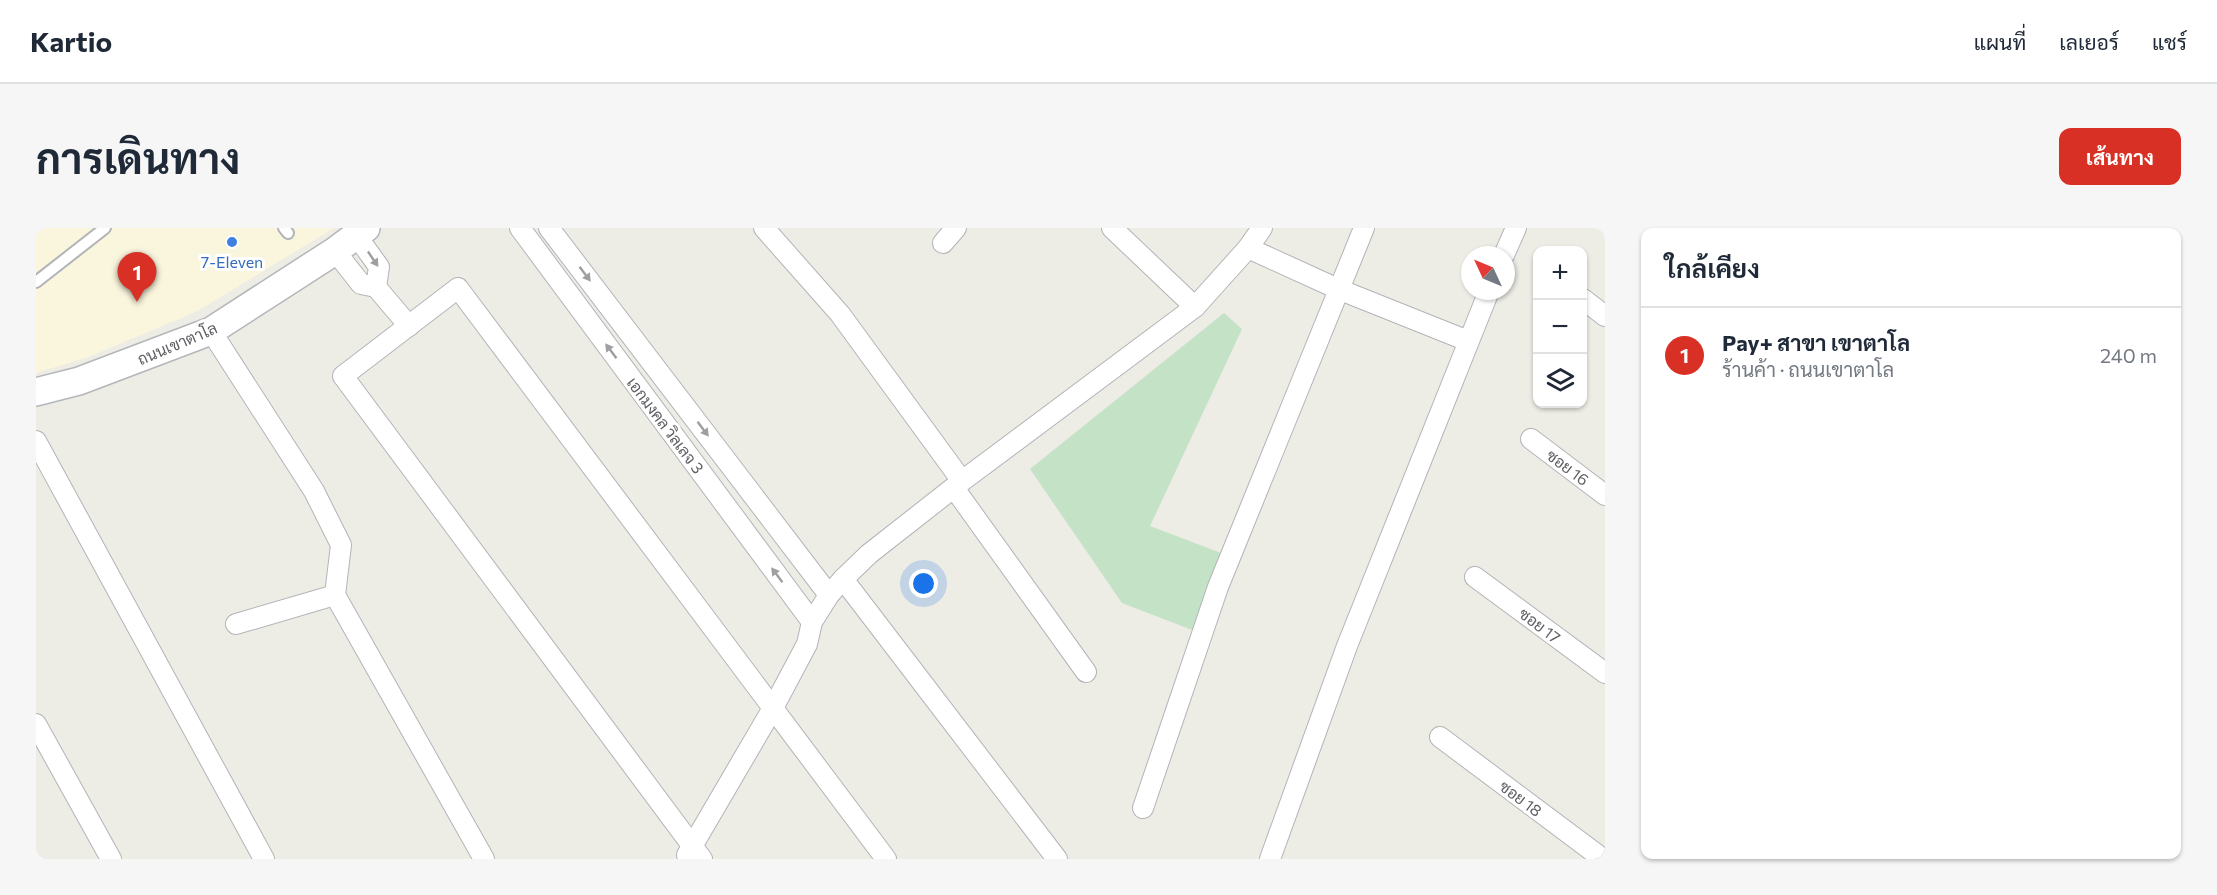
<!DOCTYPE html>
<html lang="th">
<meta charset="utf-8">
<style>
:root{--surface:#fff;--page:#f6f6f7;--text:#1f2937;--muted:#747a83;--line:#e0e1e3;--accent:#d93025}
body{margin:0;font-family:Commissioner,Sarabun,sans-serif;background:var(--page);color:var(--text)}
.controls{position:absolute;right:18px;top:18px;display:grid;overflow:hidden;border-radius:12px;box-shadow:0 2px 4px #0004}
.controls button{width:54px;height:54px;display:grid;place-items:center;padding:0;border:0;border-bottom:2px solid var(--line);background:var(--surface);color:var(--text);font:30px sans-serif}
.compass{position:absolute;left:1425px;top:18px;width:54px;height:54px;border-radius:50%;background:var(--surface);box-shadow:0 2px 4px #0004;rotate:314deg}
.you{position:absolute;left:888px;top:356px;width:21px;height:21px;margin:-15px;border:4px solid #fff;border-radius:50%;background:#1a73e8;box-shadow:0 0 0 9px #1a73e833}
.badge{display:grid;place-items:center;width:39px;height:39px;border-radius:50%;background:var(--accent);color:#fff;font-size:20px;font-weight:700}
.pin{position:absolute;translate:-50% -50px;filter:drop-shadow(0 2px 3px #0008)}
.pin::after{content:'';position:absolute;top:32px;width:21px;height:18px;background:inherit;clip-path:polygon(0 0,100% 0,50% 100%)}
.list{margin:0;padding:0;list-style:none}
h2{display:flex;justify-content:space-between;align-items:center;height:78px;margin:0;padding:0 24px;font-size:26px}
h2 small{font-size:20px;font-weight:400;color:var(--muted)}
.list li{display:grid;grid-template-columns:39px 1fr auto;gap:18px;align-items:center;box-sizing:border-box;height:96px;padding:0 24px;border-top:2px solid var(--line)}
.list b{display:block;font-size:22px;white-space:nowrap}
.list p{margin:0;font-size:20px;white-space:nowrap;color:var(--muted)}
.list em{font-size:20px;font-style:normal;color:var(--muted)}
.icon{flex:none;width:33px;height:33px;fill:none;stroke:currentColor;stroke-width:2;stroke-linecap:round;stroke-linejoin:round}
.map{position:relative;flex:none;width:1569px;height:631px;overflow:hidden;border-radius:12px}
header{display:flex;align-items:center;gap:36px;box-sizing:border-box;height:84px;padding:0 30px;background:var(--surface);border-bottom:2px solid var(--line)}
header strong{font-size:28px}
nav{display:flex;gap:33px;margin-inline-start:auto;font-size:21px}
.intro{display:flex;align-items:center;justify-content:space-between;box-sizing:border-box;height:144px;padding:0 36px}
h1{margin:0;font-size:42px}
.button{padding:15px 27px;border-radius:12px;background:var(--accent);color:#fff;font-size:21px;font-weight:700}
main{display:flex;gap:36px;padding:0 36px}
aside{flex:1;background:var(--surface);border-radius:12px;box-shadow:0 2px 4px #0004}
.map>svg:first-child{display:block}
.commercial{fill:#faf5dd}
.green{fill:#c4e2c6}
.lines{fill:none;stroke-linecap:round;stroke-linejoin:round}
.lane-casing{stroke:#b2b4b8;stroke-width:14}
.street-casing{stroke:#b2b4b8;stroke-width:22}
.secondary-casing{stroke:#b4b6ba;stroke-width:30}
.lane{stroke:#fff;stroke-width:10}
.street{stroke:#fff;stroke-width:20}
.secondary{stroke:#fff;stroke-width:27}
.oneway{fill:#9e9fa1}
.shop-dot{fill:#3f7fe0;stroke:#fff;stroke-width:2}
.labels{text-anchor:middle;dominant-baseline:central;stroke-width:6;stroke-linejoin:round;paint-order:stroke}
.shop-label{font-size:16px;fill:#366cbe;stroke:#fff}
.street-label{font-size:16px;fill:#5d5f63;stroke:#fff}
</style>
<header>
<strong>Kartio</strong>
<nav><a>แผนที่</a><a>เลเยอร์</a><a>แชร์</a></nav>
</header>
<div class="intro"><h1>การเดินทาง</h1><a class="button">เส้นทาง</a></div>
<main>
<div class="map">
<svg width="1569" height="631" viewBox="0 0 1569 631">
<rect width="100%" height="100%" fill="#edece5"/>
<polygon class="commercial" points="0,0 298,0 162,83 50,130 0,145"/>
<polygon class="green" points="1188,85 1206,101 1114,298 1185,325 1156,402 1086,375 994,241"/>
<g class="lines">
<g class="lane-casing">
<g id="lane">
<polyline points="248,0 252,5"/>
<polyline points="0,54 69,0"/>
</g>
</g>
<g class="street-casing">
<g id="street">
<polyline points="484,0 776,394"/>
<polyline points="513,0 793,367"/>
<polyline points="728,0 804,86 926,253"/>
<polyline points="1076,0 1159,79"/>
<polyline points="320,7 343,39 340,59"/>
<polyline points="907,15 920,0"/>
<polyline points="1212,20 1302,61 1432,113"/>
<polyline points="299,23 325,56 340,59 373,98"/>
<polyline points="1468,27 1480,0"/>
<polyline points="1547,71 1569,88"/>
<polyline points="175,103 278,263 305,317 299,367 448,631"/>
<polyline points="1495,211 1569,267"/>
<polyline points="0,213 228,631"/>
<polyline points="918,260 1050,444"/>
<polyline points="1439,349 1569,445"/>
<polyline points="807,351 1021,631"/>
<polyline points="200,396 299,367"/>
<polyline points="0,496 75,631"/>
<polyline points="1404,509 1567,631"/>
<polyline points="1107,580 1182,359 1328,0"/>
<polyline points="651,627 737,480 771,416 776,394 793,367 807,351 833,326 926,253 1159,79 1212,20 1226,0"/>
<polyline points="666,631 307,148 422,60 850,631"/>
<polyline points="1234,631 1311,418 1453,63"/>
</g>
</g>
<g class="secondary-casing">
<polyline id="secondary" points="0,164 43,153 175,103 299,23 330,0"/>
</g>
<use href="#lane" class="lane"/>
<use href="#street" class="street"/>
<use href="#secondary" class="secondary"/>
</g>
<defs><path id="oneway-solid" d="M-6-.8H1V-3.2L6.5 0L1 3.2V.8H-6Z" transform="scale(1.5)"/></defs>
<g class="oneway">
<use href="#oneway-solid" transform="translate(337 31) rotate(56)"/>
<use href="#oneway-solid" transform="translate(549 46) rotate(53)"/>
<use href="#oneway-solid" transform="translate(575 123) rotate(-127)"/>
<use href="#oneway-solid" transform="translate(667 201) rotate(53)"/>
<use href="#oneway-solid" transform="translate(741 347) rotate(-127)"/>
</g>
<circle class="shop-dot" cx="196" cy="14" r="6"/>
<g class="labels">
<g class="shop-label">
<text x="196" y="33">7-Eleven</text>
</g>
<g class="street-label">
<text transform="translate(141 115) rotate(-23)">ถนนเขาตาโล</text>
<text transform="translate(630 197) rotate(53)">เอกมงคล วิลเลจ 3</text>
<text transform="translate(1532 239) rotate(37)">ซอย 16</text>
<text transform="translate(1504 397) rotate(37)">ซอย 17</text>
<text transform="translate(1485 570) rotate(37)">ซอย 18</text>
</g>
</g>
</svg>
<div class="controls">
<button>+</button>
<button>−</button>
<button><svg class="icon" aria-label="layers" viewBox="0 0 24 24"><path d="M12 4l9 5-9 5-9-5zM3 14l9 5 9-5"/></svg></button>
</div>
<svg class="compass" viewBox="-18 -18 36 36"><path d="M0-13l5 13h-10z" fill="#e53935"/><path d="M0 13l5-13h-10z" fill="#747a83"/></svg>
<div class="you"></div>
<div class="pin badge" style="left:101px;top:74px">1</div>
</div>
<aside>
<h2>ใกล้เคียง<small></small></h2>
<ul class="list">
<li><span class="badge">1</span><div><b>Pay+ สาขา เขาตาโล</b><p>ร้านค้า · ถนนเขาตาโล</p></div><em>240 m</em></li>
</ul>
</aside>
</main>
